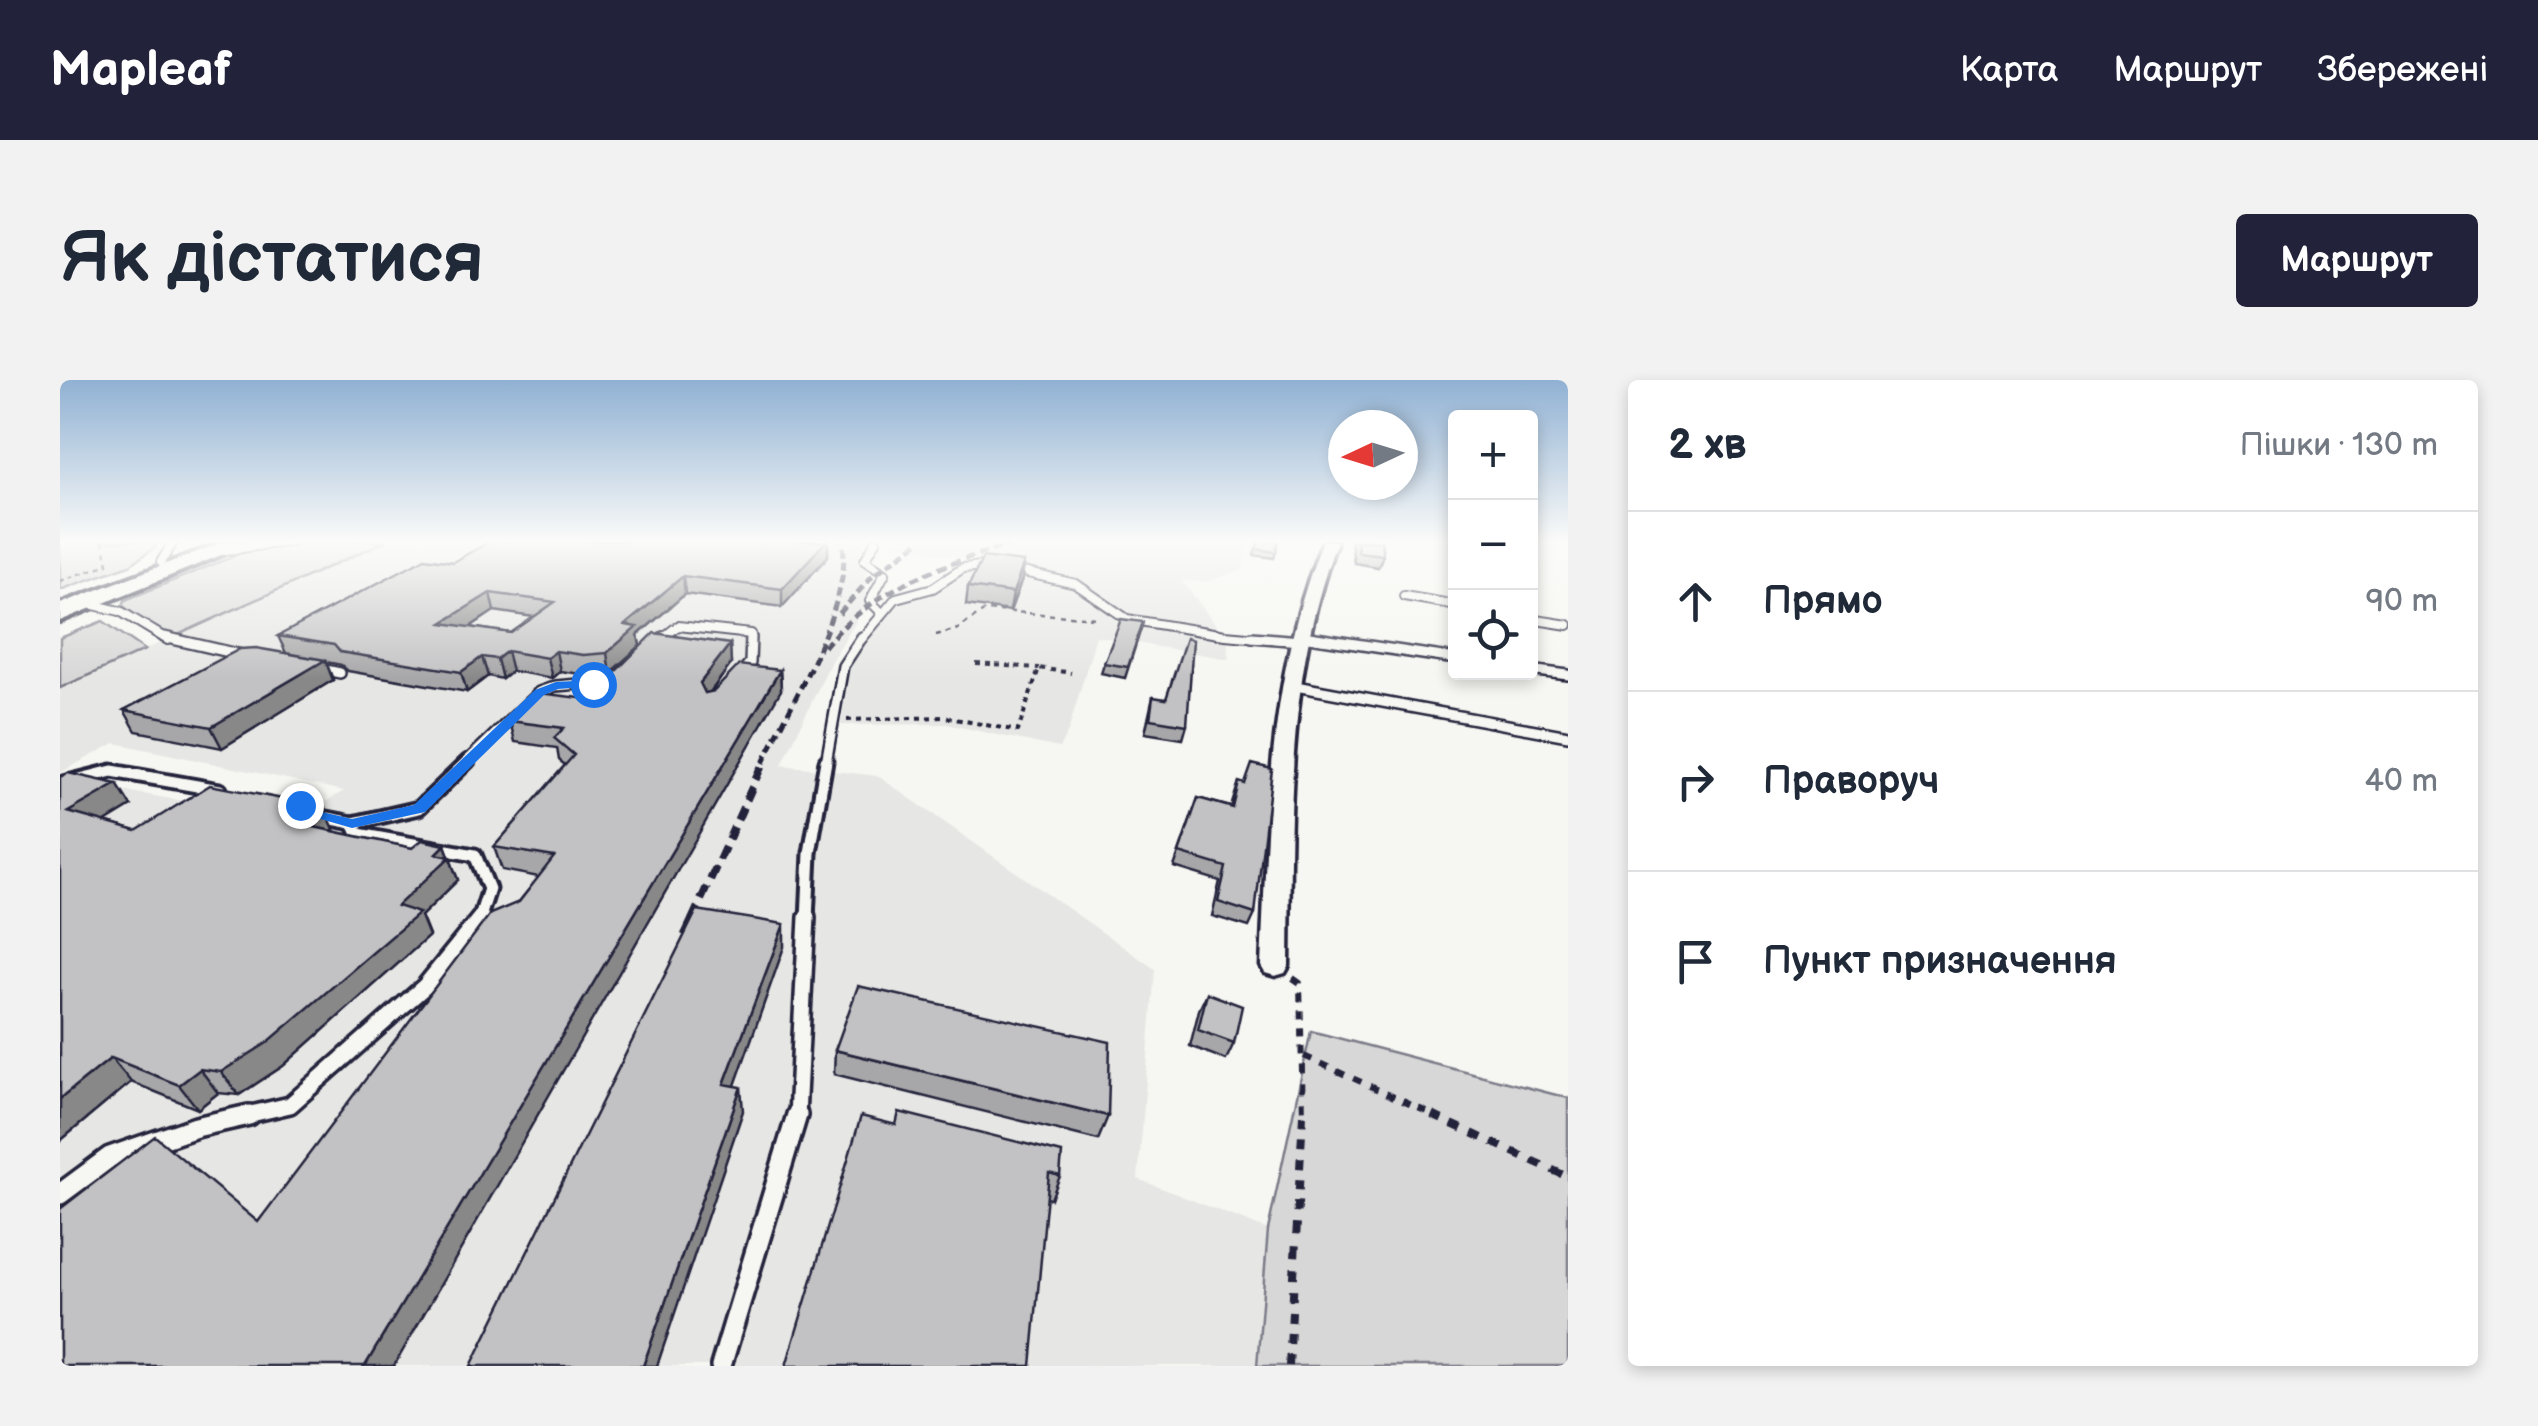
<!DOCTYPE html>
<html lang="uk">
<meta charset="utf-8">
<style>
:root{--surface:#fff;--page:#f2f2f3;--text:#1f2937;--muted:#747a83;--line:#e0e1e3;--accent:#22223b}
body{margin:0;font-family:"Balsamiq Sans",sans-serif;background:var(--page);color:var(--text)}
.controls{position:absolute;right:30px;top:30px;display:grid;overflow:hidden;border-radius:10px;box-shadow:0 5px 15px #0003}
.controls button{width:90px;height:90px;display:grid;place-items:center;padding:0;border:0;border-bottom:2px solid var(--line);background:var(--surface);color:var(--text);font:50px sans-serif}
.compass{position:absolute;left:1268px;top:30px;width:90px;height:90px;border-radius:50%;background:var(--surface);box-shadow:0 5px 15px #0003;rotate:266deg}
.stop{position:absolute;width:30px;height:30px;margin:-22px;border:8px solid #1a73e8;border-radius:50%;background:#fff}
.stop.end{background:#1a73e8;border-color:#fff;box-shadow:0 2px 10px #0008}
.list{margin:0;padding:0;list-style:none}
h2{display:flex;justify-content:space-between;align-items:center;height:130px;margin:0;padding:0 40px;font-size:42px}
h2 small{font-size:32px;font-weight:400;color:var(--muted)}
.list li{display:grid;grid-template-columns:65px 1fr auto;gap:30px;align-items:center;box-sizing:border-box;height:180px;padding:0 40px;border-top:2px solid var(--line)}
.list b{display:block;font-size:38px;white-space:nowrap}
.list em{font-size:32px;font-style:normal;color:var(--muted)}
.icon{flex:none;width:55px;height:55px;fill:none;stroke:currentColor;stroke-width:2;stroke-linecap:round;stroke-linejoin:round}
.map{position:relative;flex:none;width:1508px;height:986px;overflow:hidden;border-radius:10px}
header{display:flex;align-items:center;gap:60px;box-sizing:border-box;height:140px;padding:0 50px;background:var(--accent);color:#fff}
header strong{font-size:48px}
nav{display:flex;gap:55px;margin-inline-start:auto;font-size:35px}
.intro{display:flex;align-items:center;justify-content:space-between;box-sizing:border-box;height:240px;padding:0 60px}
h1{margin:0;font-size:70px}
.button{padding:25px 45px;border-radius:10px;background:var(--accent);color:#fff;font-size:35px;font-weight:700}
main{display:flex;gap:60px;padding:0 60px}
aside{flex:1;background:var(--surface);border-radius:10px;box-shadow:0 5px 15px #0003}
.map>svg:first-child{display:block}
.built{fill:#e6e6e4}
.green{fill:#d7d7d7;stroke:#7c7c89;stroke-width:2.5}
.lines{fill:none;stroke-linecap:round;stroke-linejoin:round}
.lane-far4-casing{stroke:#22223b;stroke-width:12}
.lane-far3-casing{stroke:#22223b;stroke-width:14}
.lane-far2-casing{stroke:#22223b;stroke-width:19}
.lane-far1-casing{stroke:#22223b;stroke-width:22}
.lane-casing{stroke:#22223b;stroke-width:26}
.street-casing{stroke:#22223b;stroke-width:7}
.primary-casing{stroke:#22223b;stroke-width:8}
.path-far3{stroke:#22223b;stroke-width:2.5;stroke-dasharray:5 5;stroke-linecap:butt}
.path-far2{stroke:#22223b;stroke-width:4;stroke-dasharray:5 5;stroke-linecap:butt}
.path-far1{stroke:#22223b;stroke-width:6;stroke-dasharray:9 9;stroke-linecap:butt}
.path{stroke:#22223b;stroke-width:8;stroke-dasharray:11 11;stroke-linecap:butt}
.lane-far4{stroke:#f6f6f2;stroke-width:8}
.lane-far3{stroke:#f6f6f2;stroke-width:9}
.lane-far2{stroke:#f6f6f2;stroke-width:11}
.lane-far1{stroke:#f6f6f2;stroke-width:15}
.lane{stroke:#f6f6f2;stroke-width:19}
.street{fill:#f6f6f2;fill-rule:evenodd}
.primary{fill:#f6f6f2;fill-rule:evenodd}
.rail-far2{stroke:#22223b;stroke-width:5;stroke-dasharray:9 5;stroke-linecap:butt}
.rail-far1{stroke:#22223b;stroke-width:8;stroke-dasharray:14 8;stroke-linecap:butt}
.rail{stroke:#22223b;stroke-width:9;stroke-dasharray:18 9;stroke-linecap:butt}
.wall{fill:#a7a7a9;stroke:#22223b;stroke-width:2.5;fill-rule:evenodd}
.shaded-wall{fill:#888889;stroke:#22223b;stroke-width:2.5}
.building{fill:#c2c2c4;stroke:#22223b;stroke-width:2.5;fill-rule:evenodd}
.route{fill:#1a73e8}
</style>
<header>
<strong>Mapleaf</strong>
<nav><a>Карта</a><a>Маршрут</a><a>Збережені</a></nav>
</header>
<div class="intro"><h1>Як дістатися</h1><a class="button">Маршрут</a></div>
<main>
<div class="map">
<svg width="1508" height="986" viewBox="0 0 1508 986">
<rect width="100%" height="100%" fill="#f6f6f2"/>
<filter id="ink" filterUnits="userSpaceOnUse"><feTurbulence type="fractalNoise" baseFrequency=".01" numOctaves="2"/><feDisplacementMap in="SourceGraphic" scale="20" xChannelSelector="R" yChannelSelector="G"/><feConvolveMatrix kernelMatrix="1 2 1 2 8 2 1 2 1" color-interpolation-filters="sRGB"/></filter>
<g filter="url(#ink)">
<g class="built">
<polygon points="326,161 796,161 811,165 803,231 771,281 722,385 818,396 1095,589 1078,799 1208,850 1197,986 0,986 0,412 24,404 235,440 284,411 55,363 0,393 0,308"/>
<polygon points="815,161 1188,161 1183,190 1145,202 1122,201 1163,254 1066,236 1013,199"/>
<polygon points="933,186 1013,204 1066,240 1167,257 1169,279 1036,256 1008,352 999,368 886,344 781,345 789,289 827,234 847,217 881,209 907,189"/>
</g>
<g class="green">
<polygon points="0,161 92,161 96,167 70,185 0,210"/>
<polygon points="212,161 326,161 109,259 63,226 65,220"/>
<polygon points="43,241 85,270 0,308 0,258"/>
<polygon points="1251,651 1508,718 1508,986 1197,986 1208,850"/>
</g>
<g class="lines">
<g class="lane-far4-casing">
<g id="lane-far4">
<polyline points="816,161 805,180 825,193 810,221 821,232"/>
<polyline points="160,171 232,161"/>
<polyline points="101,182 114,161"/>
<polyline points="1344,216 1396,225"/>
<polyline points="25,223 60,231 108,260"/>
<polyline points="1470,239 1508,245"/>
<polyline points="1241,256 1266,260"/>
<polyline points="600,260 618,246 691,254 691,260"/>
<polyline points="801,260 836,218 873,208 903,188 932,185 1016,204 1067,239 1165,255 1223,260"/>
</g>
</g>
<g class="lane-far3-casing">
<g id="lane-far3">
<polyline points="104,257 187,276"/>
<polyline points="1192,257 1240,261"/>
<polyline points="1249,257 1396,279"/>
<polyline points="595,263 603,257"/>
<polyline points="256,288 280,293"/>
<polyline points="1470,290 1508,295"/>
<polyline points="678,296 690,283 691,257"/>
<polyline points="1230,305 1508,356"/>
<polyline points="405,383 479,312 496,306 554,301 558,297"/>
<polyline points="766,383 783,286 802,257"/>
</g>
</g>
<g class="lane-far2-casing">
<g id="lane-far2">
<polyline points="0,404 52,391 160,410"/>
<polyline points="252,435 293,443 298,454 415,475 429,509 419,540"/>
<polyline points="293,443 359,428 408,381"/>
<polyline points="747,540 750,473 766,381"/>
</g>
</g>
<g class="lane-far1-casing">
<g id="lane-far1">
<polyline points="178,737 230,725 365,606 421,537"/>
<polyline points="737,737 747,537"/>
</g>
</g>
<g class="lane-casing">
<g id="lane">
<polyline points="0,814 50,777 136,747 189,735"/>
<polyline points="661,986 737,735"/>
</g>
</g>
<g class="street-casing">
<path id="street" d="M1263,161H1277C1225,298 1231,442 1229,586L1225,593L1215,596L1205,593L1201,586C1208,441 1207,297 1263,161Z"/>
</g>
<g class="primary-casing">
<polygon id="primary" points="166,161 195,161 0,241 0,224"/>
</g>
<g class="path-far3">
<polyline points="0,201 48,184 43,161"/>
<polyline points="876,255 898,249 925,230 1037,238"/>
</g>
<g class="path-far2">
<polyline points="916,284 979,288"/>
<polyline points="787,340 884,337 958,351 979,288 1011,293"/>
</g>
<g class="path-far1">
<polyline points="1233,598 1240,603 1243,737"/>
<polyline points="1244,676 1378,737"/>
</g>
<g class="path">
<polyline points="1372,735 1508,797"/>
<polyline points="1229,986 1243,735"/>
</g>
<use href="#lane-far4" class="lane-far4"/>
<use href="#lane-far3" class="lane-far3"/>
<use href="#lane-far2" class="lane-far2"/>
<use href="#lane-far1" class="lane-far1"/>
<use href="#lane" class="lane"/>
<use href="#street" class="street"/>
<use href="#primary" class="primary"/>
<g class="rail-far2">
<polyline points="779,234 812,196 860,161"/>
<path d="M764,267C816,205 887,183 962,161"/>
<path d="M703,383C727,331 796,216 782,161"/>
</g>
<polyline class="rail-far1" points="632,540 704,381"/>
<polyline class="rail" points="625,556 634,537"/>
</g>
<g class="wall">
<path d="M431,161H768V176L722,227L625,214L578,255L580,266L550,293L527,295L500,291L492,298L452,291L442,299L428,296L407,312L288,291L281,285L266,282L273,300L162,368L76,351L64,330L226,273L218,256L393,182ZM434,231L474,237L451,253L410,247Z"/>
<polygon points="1199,161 1216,172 1214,178 1194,175"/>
<polygon points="1291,161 1321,161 1323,175 1318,187 1294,183"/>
<polygon points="964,182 962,199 950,231 906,225 908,207"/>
<polygon points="1083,242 1065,298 1041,293 1044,283"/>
<polygon points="670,264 671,284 651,312 720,290 721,310 198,842 479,497 442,490 434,467 505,385 499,380 497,368 455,362 450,341 528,319"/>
<polygon points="1093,317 1127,345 1123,359 1085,353"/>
<polygon points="0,397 71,426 44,442 76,451 274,449 272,451 352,468 385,465 398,500 361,536 369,556 223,686 179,715 158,713 138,729 71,702 0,761"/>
<polygon points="1179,402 1195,534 1189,547 1152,536 1160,501 1114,487 1138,418 1171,427"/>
<polygon points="1147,613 1174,663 1166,680 1130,666 1139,630"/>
<polygon points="775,670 1048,736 1038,760 774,694"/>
<polygon points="836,745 1000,796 991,819 986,818"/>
</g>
<g class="shaded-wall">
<polygon points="766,161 768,161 768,176 722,227 722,209"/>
<polygon points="964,182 962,199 950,231 953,213"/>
<polygon points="623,196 625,214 578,255 580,266 550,293 547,273 565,245"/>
<polygon points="430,213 434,231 387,262 382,243"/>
<polygon points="670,264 671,284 642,323 640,303"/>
<polygon points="447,271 452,291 442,299 437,279"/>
<polygon points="496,271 500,291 492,298 487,278"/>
<polygon points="422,277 428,296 407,312 401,292"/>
<polygon points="265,280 273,300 162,368 151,347"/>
<polygon points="720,290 721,310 334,986 305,986"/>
<polygon points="57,404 71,426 24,455 8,432"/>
<polygon points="264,427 274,449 272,451 249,446 257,433"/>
<polygon points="385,465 398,500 361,536 369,556 223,686 179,715 161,692 337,526 376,474"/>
<polygon points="724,544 724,567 667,728 664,704"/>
<polygon points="51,678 71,702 0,761 0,719"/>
<polygon points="140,689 158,713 138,729 119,705"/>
<polygon points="681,707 683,731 597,986 583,986"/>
</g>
<g class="building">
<path d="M431,161H575L593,163L599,161H766L722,209L623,196L565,245L577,247L547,273L523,275L496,271L487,278L447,271L437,279L422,277L401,292L280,272L274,265L218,256L365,178L393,182ZM430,213L495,222L451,253L382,243Z"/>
<polygon points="1199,161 1218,161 1216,172 1196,169"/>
<polygon points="1297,161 1321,161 1323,175 1298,172"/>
<polygon points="923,177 964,182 953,213 908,207"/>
<polygon points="1061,239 1083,242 1068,287 1044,283"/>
<polygon points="594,253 670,264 640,303 645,313 654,311 679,285 720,290 305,986 0,986 0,829 95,756 198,842 430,534 459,522 494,477 434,467 514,375 494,358 504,348 450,341 479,313 528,319"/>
<polygon points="1126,258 1133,260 1127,345 1090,339 1093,317 1106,319"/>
<polygon points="196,268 265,280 151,347 64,330 180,269"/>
<polygon points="1192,384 1212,389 1195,534 1158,522 1166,487 1119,473 1138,418 1173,428 1179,402 1185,404"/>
<polygon points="8,393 57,404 8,432 76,451 150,405 264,427 257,433 264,434 249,446 352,468 362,460 385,465 376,474 390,477 337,526 359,533 207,663 161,692 140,689 119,705 51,678 0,719 0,397"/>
<polygon points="637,530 724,544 664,704 681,707 583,986 411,986"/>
<polygon points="798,606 1050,662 1048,736 775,670"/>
<polygon points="1147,613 1182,626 1174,663 1138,650"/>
<polygon points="839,732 1002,773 1000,796 989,793 971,986 726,986 801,736 836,745"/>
</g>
</g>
<linearGradient id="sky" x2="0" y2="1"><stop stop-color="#90b1d3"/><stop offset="0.54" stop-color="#fbfbf9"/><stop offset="1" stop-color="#fbfbf9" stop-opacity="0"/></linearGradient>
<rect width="1508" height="299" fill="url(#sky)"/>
<polygon class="route" points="533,300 537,306 498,309 484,315 365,432 292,448 236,432 233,425 240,420 249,429 292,439 354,425 475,310 496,302"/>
</svg>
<div class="controls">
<button>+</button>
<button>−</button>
<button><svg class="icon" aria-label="locate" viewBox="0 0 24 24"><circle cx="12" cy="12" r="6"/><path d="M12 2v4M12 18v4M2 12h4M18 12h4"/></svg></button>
</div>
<svg class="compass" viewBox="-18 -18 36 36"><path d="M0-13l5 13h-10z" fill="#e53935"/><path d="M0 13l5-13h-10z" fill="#747a83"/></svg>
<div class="stop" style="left:533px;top:304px"></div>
<div class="stop end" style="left:240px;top:425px"></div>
</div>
<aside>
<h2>2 хв<small>Пішки · 130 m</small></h2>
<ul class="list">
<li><svg class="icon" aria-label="ahead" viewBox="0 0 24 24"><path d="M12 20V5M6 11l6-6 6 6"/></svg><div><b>Прямо</b></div><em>90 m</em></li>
<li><svg class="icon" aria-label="right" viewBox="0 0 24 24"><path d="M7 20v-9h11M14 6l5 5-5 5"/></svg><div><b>Праворуч</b></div><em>40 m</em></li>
<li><svg class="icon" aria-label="arrive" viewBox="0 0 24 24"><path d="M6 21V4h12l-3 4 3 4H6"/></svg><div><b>Пункт призначення</b></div></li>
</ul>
</aside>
</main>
